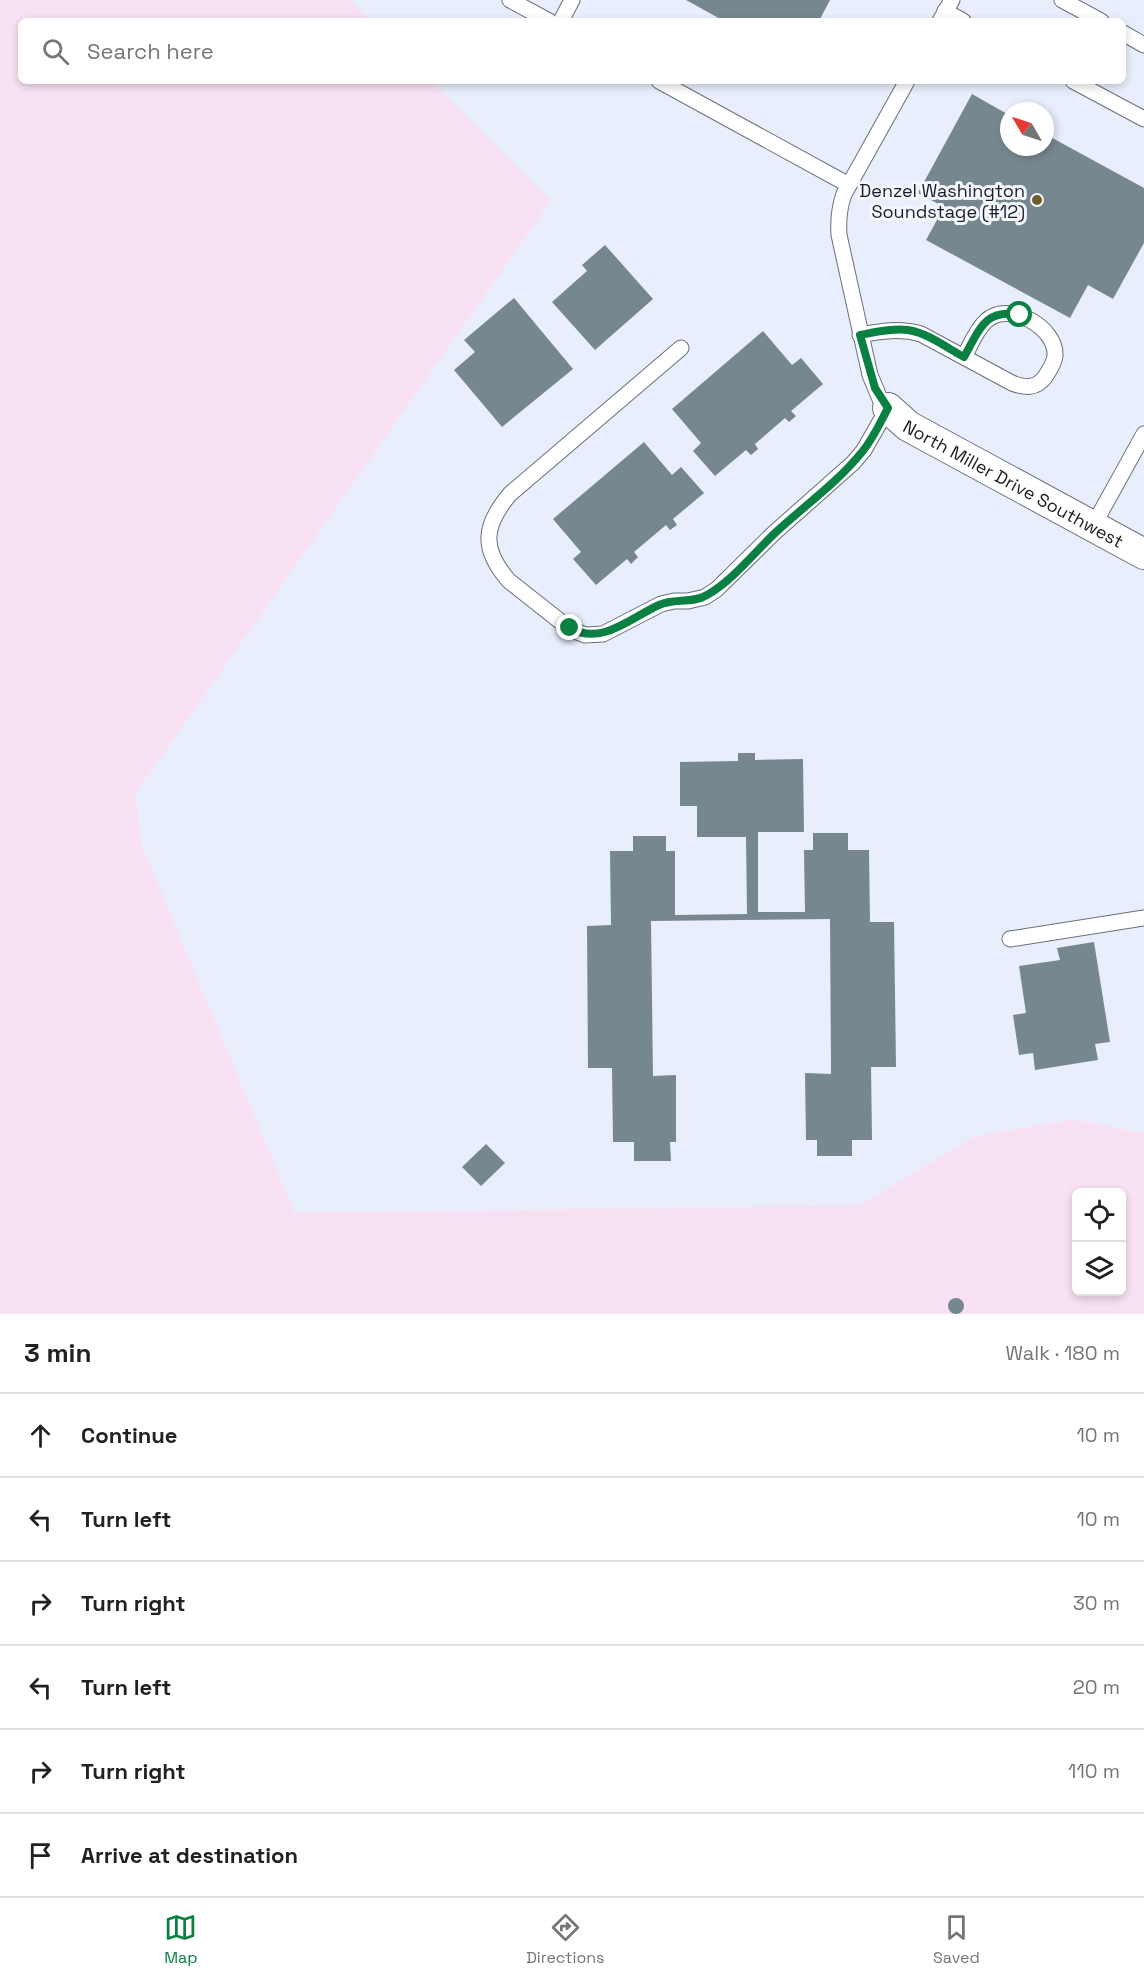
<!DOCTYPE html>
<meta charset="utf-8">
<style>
:root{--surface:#fff;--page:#f2f2f2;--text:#202124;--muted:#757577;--line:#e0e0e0;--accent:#0b8043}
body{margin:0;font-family:"Space Grotesk",sans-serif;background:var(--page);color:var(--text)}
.controls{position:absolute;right:18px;bottom:18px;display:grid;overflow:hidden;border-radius:9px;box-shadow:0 3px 9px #0003}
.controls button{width:54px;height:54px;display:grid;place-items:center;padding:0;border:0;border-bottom:2px solid var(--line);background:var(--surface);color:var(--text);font:30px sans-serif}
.compass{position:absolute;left:1000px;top:102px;width:54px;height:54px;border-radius:50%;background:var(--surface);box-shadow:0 3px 9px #0003;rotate:309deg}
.stop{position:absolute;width:18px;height:18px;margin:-14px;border:4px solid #0b8043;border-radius:50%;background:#fff}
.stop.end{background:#0b8043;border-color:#fff;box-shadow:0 2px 6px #0008}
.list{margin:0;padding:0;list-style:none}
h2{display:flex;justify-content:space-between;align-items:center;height:78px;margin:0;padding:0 24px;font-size:26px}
h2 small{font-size:20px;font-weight:400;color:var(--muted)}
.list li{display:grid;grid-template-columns:39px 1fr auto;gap:18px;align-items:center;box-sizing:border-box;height:84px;padding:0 24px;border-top:2px solid var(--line)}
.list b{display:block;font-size:22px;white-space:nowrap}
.list em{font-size:20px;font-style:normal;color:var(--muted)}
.icon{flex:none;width:33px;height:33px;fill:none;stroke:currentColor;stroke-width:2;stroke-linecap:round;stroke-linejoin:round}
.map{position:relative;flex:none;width:1144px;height:1314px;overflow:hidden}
.search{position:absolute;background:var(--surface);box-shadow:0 3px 9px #0003;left:18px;right:18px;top:18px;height:66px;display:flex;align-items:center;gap:15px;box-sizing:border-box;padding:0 21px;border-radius:9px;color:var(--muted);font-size:22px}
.sheet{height:582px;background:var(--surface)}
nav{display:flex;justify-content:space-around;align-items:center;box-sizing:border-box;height:84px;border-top:2px solid var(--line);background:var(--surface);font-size:16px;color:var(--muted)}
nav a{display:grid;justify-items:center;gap:3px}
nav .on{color:var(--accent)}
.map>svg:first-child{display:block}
.built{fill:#e8eefc;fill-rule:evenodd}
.green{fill:#f7e1f3;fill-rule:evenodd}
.building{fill:#778790}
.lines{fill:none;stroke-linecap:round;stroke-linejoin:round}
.lane-casing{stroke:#686f7d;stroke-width:17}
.street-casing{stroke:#686f7d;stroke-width:32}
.lane{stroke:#fff;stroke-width:15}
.street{stroke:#fff;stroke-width:30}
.route{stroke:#0b8043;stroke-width:8}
.poi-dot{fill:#6e5e2c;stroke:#f3f7fd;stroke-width:2}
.labels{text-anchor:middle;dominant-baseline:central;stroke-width:6;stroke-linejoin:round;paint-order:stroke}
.poi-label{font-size:18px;fill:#1b1d23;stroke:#f3f7fd;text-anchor:end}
.street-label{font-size:18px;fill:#1b1d23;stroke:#f3f7fd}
</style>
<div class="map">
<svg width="1144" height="1314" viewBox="0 0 1144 1314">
<rect width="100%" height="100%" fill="#f3f7fd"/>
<path class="built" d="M350,0H1144V1133L1074,1119L975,1136L860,1205L295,1213L141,843L136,793L551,201L431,81H1123V21H371ZM1009,111H1045V147H1009Z"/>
<path class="green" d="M0,0H350L371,21H21V81H431L551,201L136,793L141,843L295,1213L860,1205L975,1136L1074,1119L1144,1133V1314H0ZM1076,1192H1122V1292H1076Z"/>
<g class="building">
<polygon points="686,0 830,0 819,21 724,21"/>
<polygon points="972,94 1009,115 1009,147 1045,147 1045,134 1144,188 1144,243 1113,299 1088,285 1070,318 926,240 944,207 918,193"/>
<polygon points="605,245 653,299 595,350 552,302 587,271 582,265"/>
<polygon points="514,298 573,369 502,427 454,370 475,352 464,340"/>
<polygon points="763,331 792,365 801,358 823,384 791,411 796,416 789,422 785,418 755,444 758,449 751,455 746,450 715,476 693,451 701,443 672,409"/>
<polygon points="644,442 672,475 681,467 704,493 673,519 677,525 670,530 666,525 634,552 638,557 631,564 627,559 596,585 573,559 581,552 553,519"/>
<polygon points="738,753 755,753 755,760 803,759 804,832 758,832 758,912 805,912 804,850 813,850 813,833 848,833 848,850 869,850 870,922 894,922 896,1067 871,1067 872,1140 852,1140 852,1156 817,1156 817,1140 806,1140 805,1073 831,1074 830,919 651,921 653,1076 676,1075 676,1142 670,1142 671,1161 634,1161 634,1142 613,1142 612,1068 588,1068 587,926 611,925 610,851 633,851 633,836 666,836 666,851 675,851 675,915 747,914 746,837 697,837 697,806 680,806 680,762 738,761"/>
<polygon points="1094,942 1110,1042 1095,1044 1098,1060 1035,1070 1033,1053 1019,1055 1013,1015 1026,1013 1019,966 1060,960 1057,948"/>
<polygon points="486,1144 505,1163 481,1186 462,1167"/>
<circle cx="956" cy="1306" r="8"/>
</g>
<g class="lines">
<g class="lane-casing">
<g id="lane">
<polyline points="510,0 549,21"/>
<polyline points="1062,0 1101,21"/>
<polyline points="945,11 963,21"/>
<polyline points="561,21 572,0"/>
<polyline points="940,21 952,0"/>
<polyline points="1123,33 1144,45"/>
<polyline points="659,81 849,185"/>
<polyline points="1073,81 1144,119"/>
<path d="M860,335C881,331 900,328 921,334L1012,383C1025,388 1036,389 1045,377C1049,371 1054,364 1055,356C1057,327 1008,300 986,321C976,330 970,346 964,357"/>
<path d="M681,348L510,494C483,526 481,549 509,581L570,629L585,635L603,634L661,604L674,601H688L705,597L717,589L774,533L853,463L864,450L888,408L880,399L870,375L839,235C838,220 839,208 844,194L907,81"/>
<polyline points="1093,526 1144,434"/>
<polyline points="1010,939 1144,918"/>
</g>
</g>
<g class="street-casing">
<g id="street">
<path id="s1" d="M888,408L908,426L1144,554"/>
</g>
</g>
<use href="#lane" class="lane"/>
<use href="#street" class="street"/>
</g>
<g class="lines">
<path class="route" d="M570,628C602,646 630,618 659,605C674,598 692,604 707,595C732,581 754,553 775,533C804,506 837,483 862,452C873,439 880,423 888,408L875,388L860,335C876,332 893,328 908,330C928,333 947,348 964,357C979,331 984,308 1020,315"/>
</g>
<circle class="poi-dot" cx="1037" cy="200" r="6"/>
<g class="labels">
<g class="poi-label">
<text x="1025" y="190">Denzel Washington<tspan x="1025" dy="21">Soundstage (#12)</tspan></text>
</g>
<g class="street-label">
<text stroke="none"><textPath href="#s1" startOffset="147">North Miller Drive Southwest</textPath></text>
</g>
</g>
</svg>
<div class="controls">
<button><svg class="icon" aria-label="locate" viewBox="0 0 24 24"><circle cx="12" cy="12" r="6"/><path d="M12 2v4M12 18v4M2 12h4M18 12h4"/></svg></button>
<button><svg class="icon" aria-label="layers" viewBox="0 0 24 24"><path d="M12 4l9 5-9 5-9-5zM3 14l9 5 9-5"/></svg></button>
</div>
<svg class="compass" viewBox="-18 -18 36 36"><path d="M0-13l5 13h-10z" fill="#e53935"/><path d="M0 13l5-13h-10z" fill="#757577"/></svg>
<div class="stop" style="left:1020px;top:315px"></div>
<div class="stop end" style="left:570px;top:628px"></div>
<div class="search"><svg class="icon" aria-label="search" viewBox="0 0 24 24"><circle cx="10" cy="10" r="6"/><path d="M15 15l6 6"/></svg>Search here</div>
</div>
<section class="sheet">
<h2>3 min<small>Walk · 180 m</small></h2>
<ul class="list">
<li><svg class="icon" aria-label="ahead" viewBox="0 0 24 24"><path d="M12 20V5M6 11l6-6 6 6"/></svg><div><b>Continue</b></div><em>10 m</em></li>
<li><svg class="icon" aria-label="left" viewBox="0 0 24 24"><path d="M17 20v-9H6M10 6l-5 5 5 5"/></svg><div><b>Turn left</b></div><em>10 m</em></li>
<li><svg class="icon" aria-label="right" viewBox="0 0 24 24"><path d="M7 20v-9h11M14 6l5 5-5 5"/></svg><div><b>Turn right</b></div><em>30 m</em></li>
<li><svg class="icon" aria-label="left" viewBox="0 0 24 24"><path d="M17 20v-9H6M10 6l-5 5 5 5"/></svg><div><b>Turn left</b></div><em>20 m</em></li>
<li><svg class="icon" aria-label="right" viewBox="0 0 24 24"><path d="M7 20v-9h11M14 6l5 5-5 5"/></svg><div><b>Turn right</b></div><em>110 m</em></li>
<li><svg class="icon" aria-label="arrive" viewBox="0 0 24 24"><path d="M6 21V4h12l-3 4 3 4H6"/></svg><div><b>Arrive at destination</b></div></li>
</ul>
</section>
<nav>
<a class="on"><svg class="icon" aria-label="map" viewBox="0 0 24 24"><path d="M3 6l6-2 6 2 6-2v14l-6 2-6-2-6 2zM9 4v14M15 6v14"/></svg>Map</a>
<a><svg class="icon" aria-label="directions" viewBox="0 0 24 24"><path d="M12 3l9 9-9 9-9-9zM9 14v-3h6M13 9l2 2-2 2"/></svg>Directions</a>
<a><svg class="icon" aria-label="saved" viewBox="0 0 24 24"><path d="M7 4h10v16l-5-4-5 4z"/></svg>Saved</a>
</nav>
